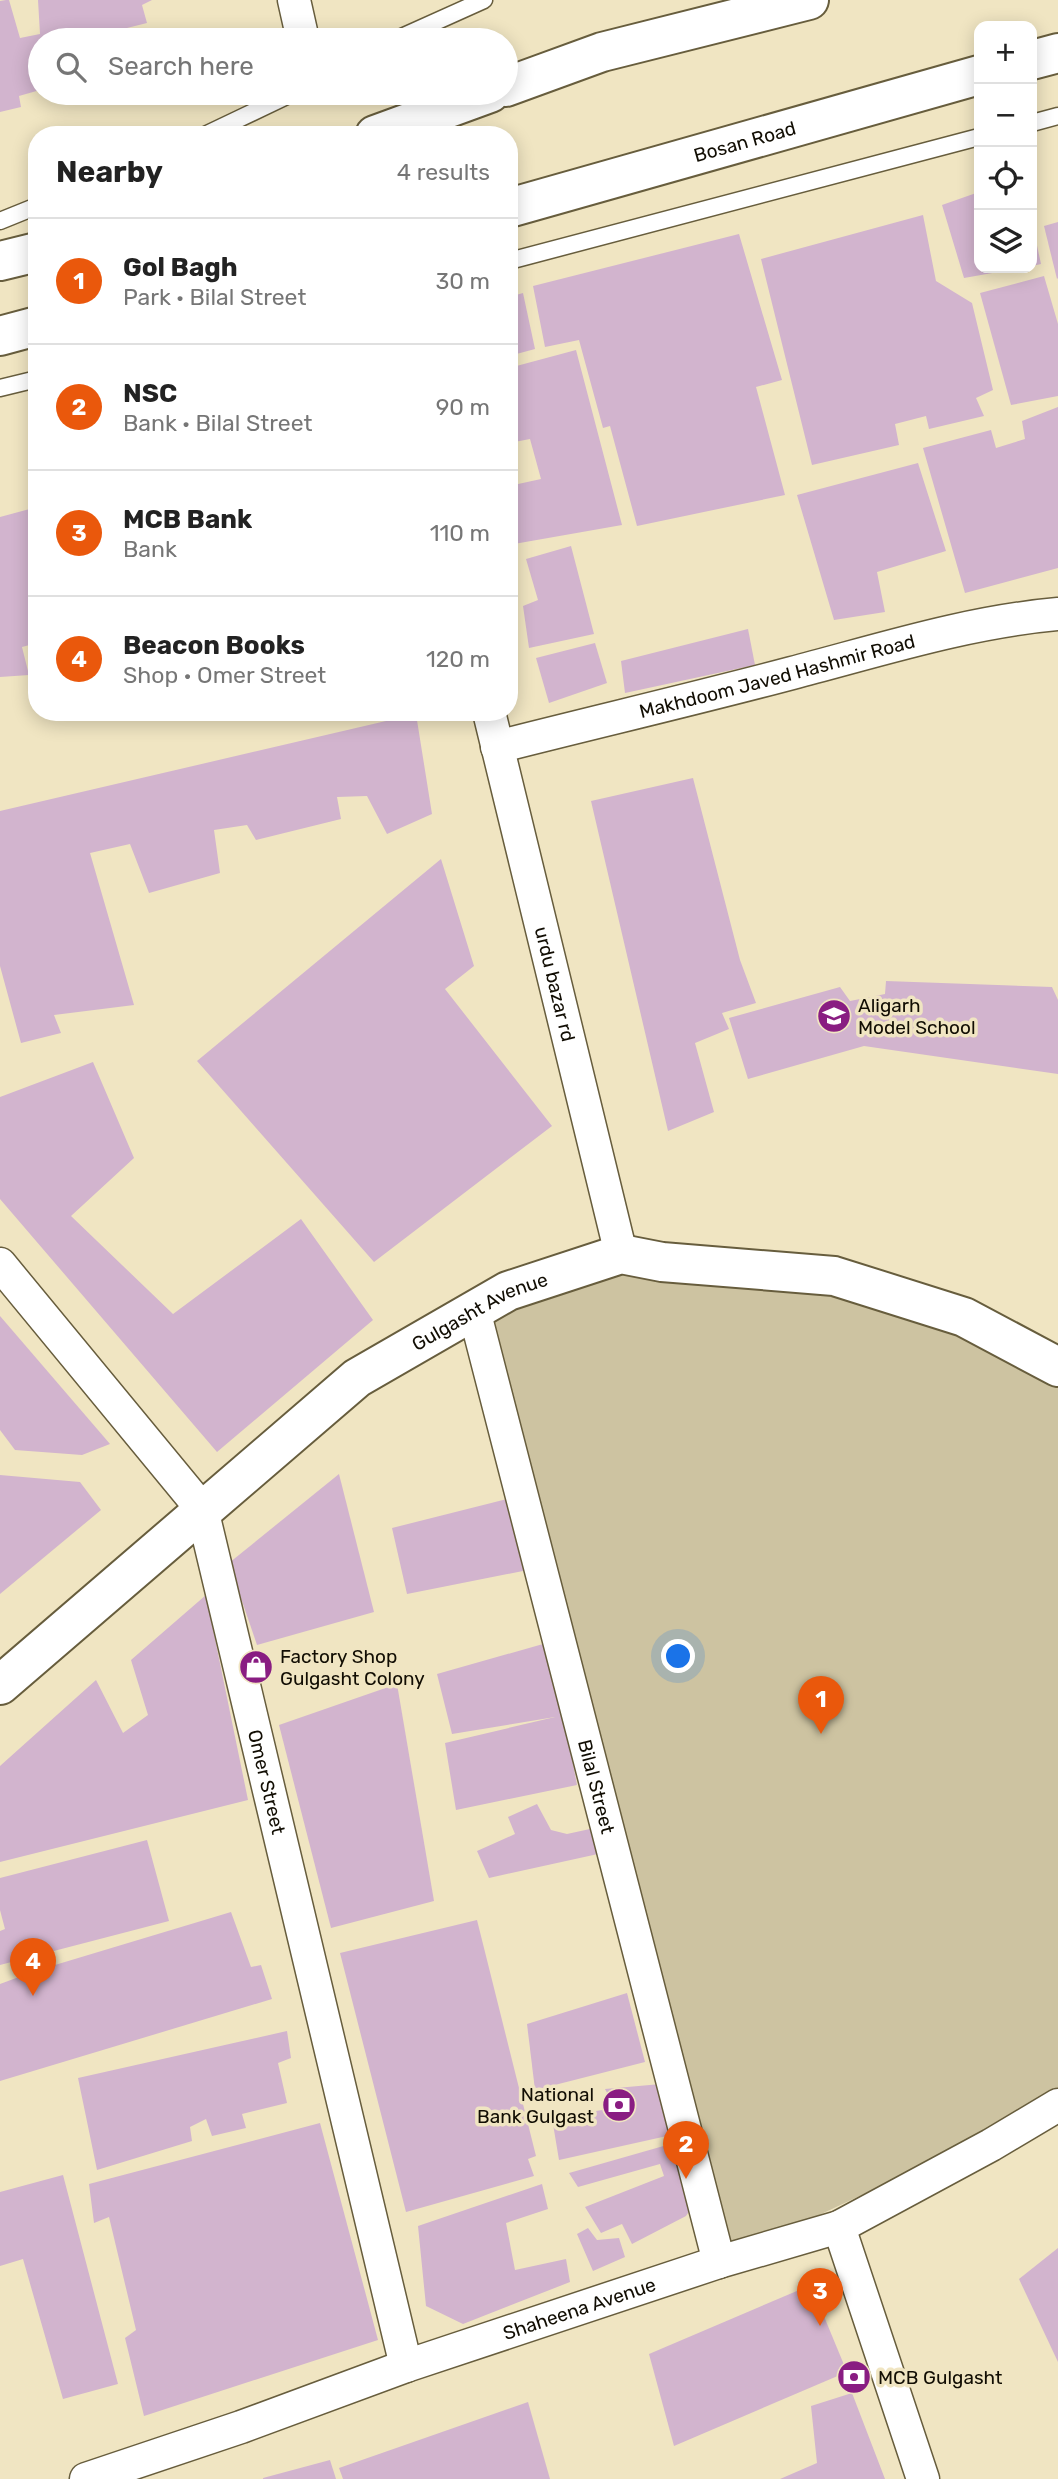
<!DOCTYPE html>
<meta charset="utf-8">
<style>
:root{--surface:#fff;--page:#f6f6f6;--text:#222;--muted:#767676;--line:#e0e0e0;--accent:#ea580c}
body{margin:0;font-family:Rubik,sans-serif;background:var(--page);color:var(--text)}
.controls{position:absolute;right:21px;top:21px;display:grid;overflow:hidden;border-radius:14px;box-shadow:0 4px 18px #0003}
.controls button{width:63px;height:63px;display:grid;place-items:center;padding:0;border:0;border-bottom:2px solid var(--line);background:var(--surface);color:var(--text);font:35px sans-serif}
.you{position:absolute;left:679px;top:1657px;width:24px;height:24px;margin:-18px;border:5px solid #fff;border-radius:50%;background:#1a73e8;box-shadow:0 0 0 10px #1a73e833}
.badge{display:grid;place-items:center;width:46px;height:46px;border-radius:50%;background:var(--accent);color:#fff;font-size:23px;font-weight:700}
.pin{position:absolute;translate:-50% -58px;filter:drop-shadow(0 2px 4px #0008)}
.pin::after{content:'';position:absolute;top:37px;width:24px;height:21px;background:inherit;clip-path:polygon(0 0,100% 0,50% 100%)}
.list{margin:0;padding:0;list-style:none}
h2{display:flex;justify-content:space-between;align-items:center;height:91px;margin:0;padding:0 28px;font-size:30px}
h2 small{font-size:23px;font-weight:400;color:var(--muted)}
.list li{display:grid;grid-template-columns:46px 1fr auto;gap:21px;align-items:center;box-sizing:border-box;height:126px;padding:0 28px;border-top:2px solid var(--line)}
.list b{display:block;font-size:26px;white-space:nowrap}
.list p{margin:0;font-size:23px;white-space:nowrap;color:var(--muted)}
.list em{font-size:23px;font-style:normal;color:var(--muted)}
.icon{flex:none;width:38px;height:38px;fill:none;stroke:currentColor;stroke-width:2;stroke-linecap:round;stroke-linejoin:round}
.map{position:relative;flex:none;width:1058px;height:2479px;overflow:hidden}
.search{position:absolute;background:var(--surface);box-shadow:0 4px 18px #0003;left:28px;top:28px;width:490px;height:77px;display:flex;align-items:center;gap:18px;box-sizing:border-box;padding:0 24px;border-radius:38px;color:var(--muted);font-size:26px}
.panel{position:absolute;background:var(--surface);box-shadow:0 4px 18px #0003;left:28px;top:126px;width:490px;height:595px;border-radius:28px}
.map>svg:first-child{display:block}
.green{fill:#cdc3a1}
.building{fill:#d2b4ce}
.lines{fill:none;stroke-linecap:round;stroke-linejoin:round}
.lane-casing{stroke:#675d3d;stroke-width:19}
.street-casing{stroke:#675d3d;stroke-width:35}
.secondary-casing{stroke:#675d3d;stroke-width:42}
.primary-casing{stroke:#675d3d;stroke-width:42}
.lane{stroke:#fff;stroke-width:16}
.street{stroke:#fff;stroke-width:32}
.secondary{stroke:#fff;stroke-width:38}
.primary{stroke:#fff;stroke-width:38}
.labels{text-anchor:middle;dominant-baseline:central;stroke-width:7;stroke-linejoin:round;paint-order:stroke}
.street-label{font-size:19px;fill:#110d03;stroke:#f0e5c2}
.poi-label{font-size:19px;fill:#110d03;stroke:#f0e5c2;text-anchor:start}
</style>
<div class="map">
<svg width="1058" height="2479" viewBox="0 0 1058 2479">
<rect width="100%" height="100%" fill="#f0e5c2"/>
<polygon class="green" points="621,1254 834,1276 1058,1366 1058,2103 719,2262 474,1310"/>
<g class="building">
<polygon points="6,0 9,0 20,38 40,34 38,0 152,0 142,5 147,23 79,40 40,40 40,51 30,58 40,90 19,96 21,107 0,112 0,1"/>
<polygon points="979,192 979,268 1015,269 964,278 942,205"/>
<polygon points="923,215 936,281 972,303 993,390 976,398 984,416 929,429 926,416 895,424 899,445 812,465 761,259"/>
<polygon points="1058,222 1058,278 1057,279 1044,226"/>
<polygon points="1033,227 1041,264 1032,266 1032,228"/>
<polygon points="739,234 782,380 756,387 785,495 637,526 610,426 603,428 579,340 545,347 533,286"/>
<polygon points="1044,276 1058,324 1058,396 1011,405 980,293"/>
<polygon points="523,293 535,349 509,356 509,297"/>
<polygon points="576,350 622,525 514,544 509,524 509,486 541,479 530,439 509,443 509,368"/>
<polygon points="1058,407 1058,568 965,593 923,448 991,430 996,448 1025,439 1022,421"/>
<polygon points="918,463 946,551 877,572 885,612 834,620 797,495"/>
<polygon points="37,507 37,643 22,647 29,675 0,677 0,517"/>
<polygon points="571,546 594,634 529,648 523,606 538,600 526,559"/>
<polygon points="748,629 755,665 625,693 621,661"/>
<polygon points="595,643 607,683 549,703 536,658"/>
<polygon points="416,714 432,814 387,834 367,796 337,797 341,819 256,840 247,825 214,830 220,873 149,893 130,844 90,853 134,1005 54,1015 61,1033 21,1043 0,966 0,811"/>
<polygon points="693,778 740,960 756,1003 722,1013 729,1029 695,1043 714,1112 668,1131 591,801"/>
<polygon points="441,859 474,966 445,989 552,1126 374,1262 197,1061"/>
<polygon points="886,981 1052,987 1058,1000 1058,1074 864,1046 748,1079 729,1018 840,987 850,1001 885,994"/>
<polygon points="93,1062 134,1158 71,1216 173,1314 301,1219 373,1320 217,1452 0,1199 0,1097"/>
<polygon points="0,1316 110,1444 82,1455 15,1450 0,1430"/>
<polygon points="339,1474 374,1612 257,1645 229,1563"/>
<polygon points="0,1475 80,1482 101,1510 0,1594"/>
<polygon points="511,1498 528,1570 407,1594 392,1528"/>
<polygon points="206,1595 248,1800 0,1862 0,1766 96,1680 123,1733 148,1715 131,1660"/>
<polygon points="550,1642 577,1785 456,1810 445,1743 555,1717 452,1734 437,1674"/>
<polygon points="397,1684 434,1901 331,1928 279,1725"/>
<polygon points="537,1804 551,1830 567,1834 599,1827 607,1852 489,1878 477,1851 515,1834 508,1817"/>
<polygon points="147,1840 169,1921 0,1965 0,1931 5,1929 0,1910 0,1878"/>
<polygon points="231,1912 251,1967 261,1965 272,1999 0,2081 0,1984 35,1971"/>
<polygon points="477,1920 536,2156 528,2159 534,2176 406,2212 340,1953"/>
<polygon points="627,1993 645,2062 535,2090 527,2024"/>
<polygon points="287,2031 291,2058 278,2063 287,2103 242,2114 246,2128 212,2136 206,2119 190,2127 192,2141 97,2170 78,2078"/>
<polygon points="661,2084 676,2134 559,2160 552,2118 615,2108 605,2089"/>
<polygon points="320,2123 378,2340 144,2416 125,2338 136,2330 109,2217 94,2223 89,2184"/>
<polygon points="681,2141 695,2202 686,2216 632,2244 622,2224 601,2233 585,2207 664,2176 660,2164 578,2187 569,2173"/>
<polygon points="63,2175 118,2384 63,2399 23,2259 0,2266 0,2192"/>
<polygon points="542,2184 548,2209 506,2223 515,2270 566,2259 570,2282 463,2324 426,2306 418,2226"/>
<polygon points="588,2228 597,2240 619,2238 625,2257 593,2271 577,2234"/>
<polygon points="1058,2248 1058,2362 1019,2279"/>
<polygon points="811,2285 847,2372 674,2446 649,2354"/>
<polygon points="852,2393 885,2479 780,2479 817,2463 811,2406"/>
<polygon points="528,2402 550,2479 343,2479 339,2468"/>
<polygon points="330,2460 336,2479 263,2479 263,2478"/>
</g>
<g class="lines">
<g class="lane-casing">
<g id="lane">
<polyline points="395,40 484,0"/>
<polyline points="1032,123 1058,116"/>
<polyline points="205,135 293,93"/>
<polyline points="0,221 37,206"/>
<polyline points="509,261 979,137"/>
<polyline points="0,388 37,379"/>
</g>
</g>
<g class="street-casing">
<g id="street">
<polyline points="294,0 303,40"/>
<path id="s1" d="M489,712L621,1254"/>
<path id="s2" d="M497,747C595,722 694,699 792,673C880,650 967,622 1058,614"/>
<path id="s3" d="M0,1264L202,1509L406,2366"/>
<path id="s4" d="M474,1310L719,2262"/>
<polyline points="839,2227 923,2479"/>
<path id="s5" d="M86,2479L241,2427L406,2366L719,2262L839,2227L991,2145L1058,2105"/>
</g>
</g>
<g class="secondary-casing">
<g id="secondary">
<path id="s6" d="M0,1685L357,1378L508,1291L621,1254L662,1262L834,1276L964,1317L1058,1367"/>
</g>
</g>
<g class="primary-casing">
<g id="primary">
<polyline points="1032,60 1058,53"/>
<polyline points="506,87 602,52 809,0"/>
<polyline points="375,135 490,93"/>
<path id="s7" d="M509,208L979,75"/>
<polyline points="0,261 37,252"/>
<polyline points="0,336 37,326"/>
</g>
</g>
<use href="#lane" class="lane"/>
<use href="#street" class="street"/>
<use href="#secondary" class="secondary"/>
<use href="#primary" class="primary"/>
</g>
<defs>
<g id="university-disc" transform="scale(1.75)"><circle r="9.5" fill="#891d82" stroke="#f0e5c2"/><path d="M0-5L7-2L0 1L-7-2ZM-4 1L0 2.5L4 1V4Q0 6-4 4Z" fill="#fff"/></g>
<g id="shop-disc" transform="scale(1.75)"><circle r="9.5" fill="#891d82" stroke="#f0e5c2"/><path d="M-5-2.5h2.3a2.7 3.5 0 0 1 5.4 0H5L5.5 6h-11ZM-1.5-2.5h3a1.5 2.3 0 0 0-3 0Z" fill="#fff"/></g>
<g id="bank-disc" transform="scale(1.75)"><circle r="9.5" fill="#891d82" stroke="#f0e5c2"/><path d="M-6-4H6V4H-6ZM0-2.3a2.3 2.3 0 1 0 0 4.6a2.3 2.3 0 1 0 0-4.6Z" fill="#fff"/></g>
</defs>
<g fill-rule="evenodd">
<use href="#university-disc" x="834" y="1016"/>
<use href="#shop-disc" x="256" y="1667"/>
<use href="#bank-disc" x="619" y="2105"/>
<use href="#bank-disc" x="854" y="2377"/>
</g>
<g class="labels">
<g class="street-label">
<text stroke="none"><textPath href="#s7" startOffset="245">Bosan Road</textPath></text>
<text stroke="none"><textPath href="#s2" startOffset="289">Makhdoom Javed Hashmir Road</textPath></text>
<text stroke="none"><textPath href="#s1" startOffset="280">urdu bazar rd</textPath></text>
<text stroke="none"><textPath href="#s6" startOffset="611">Gulgasht Avenue</textPath></text>
<text stroke="none"><textPath href="#s3" startOffset="598">Omer Street</textPath></text>
<text stroke="none"><textPath href="#s4" startOffset="492">Bilal Street</textPath></text>
<text stroke="none"><textPath href="#s5" startOffset="522">Shaheena Avenue</textPath></text>
</g>
<g class="poi-label">
<text x="858" y="1005">Aligarh<tspan x="858" dy="22">Model School</tspan></text>
<text x="280" y="1656">Factory Shop<tspan x="280" dy="22">Gulgasht Colony</tspan></text>
<text x="594" y="2094" text-anchor="end">National<tspan x="594" dy="22">Bank Gulgast</tspan></text>
<text x="878" y="2377">MCB Gulgasht</text>
</g>
</g>
</svg>
<div class="controls">
<button>+</button>
<button>−</button>
<button><svg class="icon" aria-label="locate" viewBox="0 0 24 24"><circle cx="12" cy="12" r="6"/><path d="M12 2v4M12 18v4M2 12h4M18 12h4"/></svg></button>
<button><svg class="icon" aria-label="layers" viewBox="0 0 24 24"><path d="M12 4l9 5-9 5-9-5zM3 14l9 5 9-5"/></svg></button>
</div>
<div class="you"></div>
<div class="pin badge" style="left:821px;top:1734px">1</div>
<div class="pin badge" style="left:686px;top:2179px">2</div>
<div class="pin badge" style="left:820px;top:2326px">3</div>
<div class="pin badge" style="left:33px;top:1996px">4</div>
<div class="search"><svg class="icon" aria-label="search" viewBox="0 0 24 24"><circle cx="10" cy="10" r="6"/><path d="M15 15l6 6"/></svg>Search here</div>
<section class="panel">
<h2>Nearby<small>4 results</small></h2>
<ul class="list">
<li><span class="badge">1</span><div><b>Gol Bagh</b><p>Park · Bilal Street</p></div><em>30 m</em></li>
<li><span class="badge">2</span><div><b>NSC</b><p>Bank · Bilal Street</p></div><em>90 m</em></li>
<li><span class="badge">3</span><div><b>MCB Bank</b><p>Bank</p></div><em>110 m</em></li>
<li><span class="badge">4</span><div><b>Beacon Books</b><p>Shop · Omer Street</p></div><em>120 m</em></li>
</ul>
</section>
</div>
